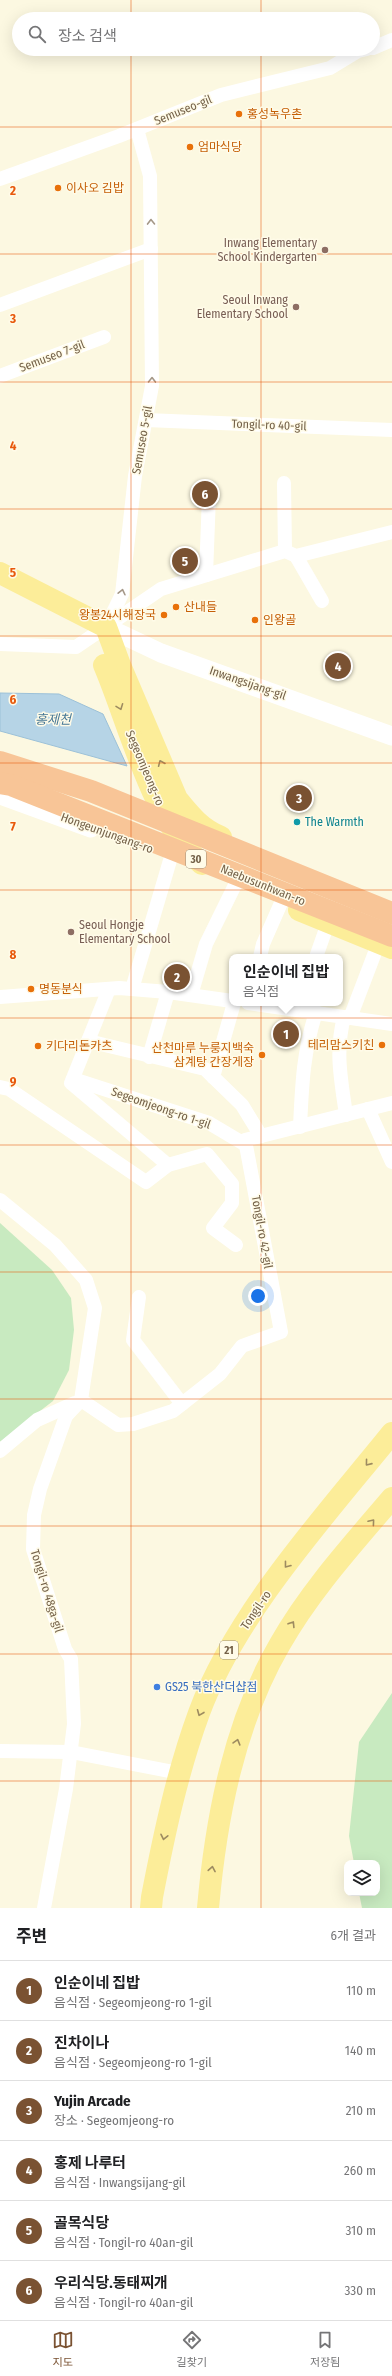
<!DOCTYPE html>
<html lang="ko">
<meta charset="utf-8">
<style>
:root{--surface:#fff;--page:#f6f6f6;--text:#202124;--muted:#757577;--line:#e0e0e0;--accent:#7a5232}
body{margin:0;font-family:"Fira Sans Condensed","Noto Sans KR",sans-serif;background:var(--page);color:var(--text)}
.controls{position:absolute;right:12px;bottom:12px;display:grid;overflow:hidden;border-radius:8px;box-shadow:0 4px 16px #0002}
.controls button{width:36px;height:36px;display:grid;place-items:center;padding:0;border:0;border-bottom:1px solid var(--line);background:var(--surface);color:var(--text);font:20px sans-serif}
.you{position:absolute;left:258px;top:1296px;width:14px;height:14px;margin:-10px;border:3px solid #fff;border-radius:50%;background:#1a73e8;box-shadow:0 0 0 6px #1a73e833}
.badge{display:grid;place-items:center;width:26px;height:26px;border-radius:50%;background:var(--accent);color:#fff;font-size:13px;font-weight:700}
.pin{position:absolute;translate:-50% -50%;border:2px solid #fff;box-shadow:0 1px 4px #0006}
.popup{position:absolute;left:229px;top:954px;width:114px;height:52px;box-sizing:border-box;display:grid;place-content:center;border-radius:8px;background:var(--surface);filter:drop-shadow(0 1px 3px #0005);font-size:13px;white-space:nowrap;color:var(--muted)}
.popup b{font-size:15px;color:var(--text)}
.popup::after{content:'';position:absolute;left:50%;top:100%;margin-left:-8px;border:8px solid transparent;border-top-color:var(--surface)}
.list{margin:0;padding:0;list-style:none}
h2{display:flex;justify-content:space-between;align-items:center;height:52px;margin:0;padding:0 16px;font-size:17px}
h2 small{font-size:13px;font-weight:400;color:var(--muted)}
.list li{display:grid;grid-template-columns:26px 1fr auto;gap:12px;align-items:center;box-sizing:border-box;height:60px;padding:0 16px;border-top:1px solid var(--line)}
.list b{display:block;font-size:15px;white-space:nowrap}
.list p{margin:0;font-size:13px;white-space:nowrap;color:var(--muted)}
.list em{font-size:13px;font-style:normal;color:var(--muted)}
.icon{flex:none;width:22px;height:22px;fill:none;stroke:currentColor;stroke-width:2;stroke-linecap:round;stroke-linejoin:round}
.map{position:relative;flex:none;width:392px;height:1908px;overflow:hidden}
.search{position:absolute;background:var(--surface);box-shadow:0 4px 16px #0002;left:12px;right:12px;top:12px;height:44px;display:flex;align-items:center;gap:10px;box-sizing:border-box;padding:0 14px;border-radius:22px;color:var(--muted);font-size:15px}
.sheet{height:412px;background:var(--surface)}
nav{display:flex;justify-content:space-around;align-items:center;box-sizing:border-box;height:56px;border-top:1px solid var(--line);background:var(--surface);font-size:11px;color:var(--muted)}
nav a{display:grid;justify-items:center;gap:2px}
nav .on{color:var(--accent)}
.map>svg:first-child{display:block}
.green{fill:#c8eac0}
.water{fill:#b6d4e6;stroke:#9cc1d8}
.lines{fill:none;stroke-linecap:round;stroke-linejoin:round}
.street{stroke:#fff;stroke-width:14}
.secondary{stroke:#fff;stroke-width:19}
.primary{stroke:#fced99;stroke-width:22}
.highway{stroke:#f8c597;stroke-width:22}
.oneway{stroke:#a59888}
.oneway2{stroke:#9d8b60}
.grid{fill:none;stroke:#e8590c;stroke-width:1;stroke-opacity:0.55}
.food-dot{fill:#e8710a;stroke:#fffbe8;stroke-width:1.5}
.education-dot{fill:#8d6e63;stroke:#fffbe8;stroke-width:1.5}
.culture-dot{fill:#0f9aa8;stroke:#fffbe8;stroke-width:1.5}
.shop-dot{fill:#3f7fe0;stroke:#fffbe8;stroke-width:1.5}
.labels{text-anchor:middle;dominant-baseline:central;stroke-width:3;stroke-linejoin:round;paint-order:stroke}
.shield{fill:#fffbe8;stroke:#9e8f78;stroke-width:1}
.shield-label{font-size:11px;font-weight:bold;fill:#746148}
.street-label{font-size:12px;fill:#746148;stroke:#fffbe8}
.food-label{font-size:12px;fill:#c56008;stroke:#fffbe8;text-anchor:start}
.education-label{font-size:12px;fill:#785e54;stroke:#fffbe8;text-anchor:end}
.culture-label{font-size:12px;fill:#0d838f;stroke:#fffbe8;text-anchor:start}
.shop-label{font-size:12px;fill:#366cbe;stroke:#fffbe8;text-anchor:start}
.water-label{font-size:13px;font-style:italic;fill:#477896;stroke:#fffbe8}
.grid-label{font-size:13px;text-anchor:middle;font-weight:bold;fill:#e8590c;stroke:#fffbe8;stroke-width:3;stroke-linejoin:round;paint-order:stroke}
</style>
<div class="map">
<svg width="392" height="1908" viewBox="0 0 392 1908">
<rect width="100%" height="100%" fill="#fcf8e1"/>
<g class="green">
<polygon points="0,1223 52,1270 71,1298 74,1330 69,1370 53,1401 0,1442"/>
<polygon points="392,1693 392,1908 362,1908 359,1893 377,1893 377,1863 354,1863 349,1836 359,1742"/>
</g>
<polygon class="water" points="0,693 59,694 103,714 127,766 0,731"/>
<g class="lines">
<g class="street">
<polyline points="373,48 392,40"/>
<polyline points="0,179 119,136 221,95 330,68 358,51 367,49"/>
<polyline points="0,305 151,249"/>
<polyline points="0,376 104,337"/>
<polyline points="146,420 392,430"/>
<polyline points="284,483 285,551"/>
<polyline points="296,556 322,601"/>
<polyline points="206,575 209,496"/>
<polyline points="106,627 122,594 135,476 152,386 150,176 137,129"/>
<polyline points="0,644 76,647 161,589 285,551 296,556 392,532"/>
<polyline points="260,957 263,944 281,903"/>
<polyline points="316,957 328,923"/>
<polyline points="109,989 71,1083 168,1165"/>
<polyline points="132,989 171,857"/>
<polyline points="191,995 206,944 235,885"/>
<polyline points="0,997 119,988 168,992 232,1001"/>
<polyline points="248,1003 392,1024"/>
<path d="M344,1017C335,1052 341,1079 346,1115"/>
<polyline points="350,1018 379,942"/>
<polyline points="88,1041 205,1069 242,1105 261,1136"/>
<polyline points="149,1057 168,992"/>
<polyline points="213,1077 234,1003"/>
<polyline points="73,1079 209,1123 246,1145"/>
<polyline points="0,1087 9,1089 146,1182 168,1165 207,1154 232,1184 232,1203 213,1228 236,1245"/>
<polyline points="368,1109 392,1162"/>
<path d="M300,1127C302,1085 303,1053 316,1012"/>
<polyline points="0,1200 55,1245 86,1280 95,1308 81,1400 66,1416 40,1489 34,1515 33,1549 65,1649 71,1659 74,1724 66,1789 44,1908"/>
<polyline points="139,1297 133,1340 182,1404"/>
<polyline points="81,1400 118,1425 133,1424 173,1411 220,1374 242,1346 281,1332 245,1140 392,1103"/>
<polyline points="0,1451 37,1420 75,1403"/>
<polyline points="0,1751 71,1752 174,1772"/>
</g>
<g class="secondary">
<polyline points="106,627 161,653 392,736"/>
<polyline points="0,795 91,828"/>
</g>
<g class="primary">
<path d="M0,573L106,627L120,665L177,799C190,815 201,829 221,837"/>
<path d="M104,665C130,726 151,819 202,864"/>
<polyline points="299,910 392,948"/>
<path d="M151,1908L152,1897C164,1835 177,1773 199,1713C236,1613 325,1516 392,1433"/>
<path d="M208,1908C216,1818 234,1723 280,1644C310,1591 352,1545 392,1498"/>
</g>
<g class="highway">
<polyline points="0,762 91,791 392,913"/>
<polyline points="0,783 11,785 392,936"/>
</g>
</g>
<defs><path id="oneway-chevron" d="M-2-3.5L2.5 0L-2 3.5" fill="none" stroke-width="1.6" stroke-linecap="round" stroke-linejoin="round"/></defs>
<g class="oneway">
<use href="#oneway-chevron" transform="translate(151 222) rotate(-91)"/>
<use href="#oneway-chevron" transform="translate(152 380) rotate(-89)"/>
<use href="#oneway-chevron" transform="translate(122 592) rotate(-77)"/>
</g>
<g class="oneway2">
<use href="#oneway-chevron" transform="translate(120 707) rotate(69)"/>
<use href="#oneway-chevron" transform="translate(161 763) rotate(-113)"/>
<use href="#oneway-chevron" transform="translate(368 1463) rotate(129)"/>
<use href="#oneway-chevron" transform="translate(372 1522) rotate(-50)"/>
<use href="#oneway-chevron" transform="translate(287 1565) rotate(128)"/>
<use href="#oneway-chevron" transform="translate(292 1624) rotate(-58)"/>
<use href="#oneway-chevron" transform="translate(200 1713) rotate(112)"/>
<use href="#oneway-chevron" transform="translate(237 1742) rotate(-74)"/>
<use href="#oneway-chevron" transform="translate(164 1837) rotate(102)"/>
<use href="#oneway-chevron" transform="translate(212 1869) rotate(-80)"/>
</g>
<path class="grid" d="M131,0V19M261,0V19M131,49V1908M261,49V1908M0,127H392M0,254H392M0,382H392M0,509H392M0,636H392M0,763H392M0,890H392M0,1018H392M0,1145H392M0,1272H392M0,1399H392M0,1526H392M0,1654H392M0,1781H392"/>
<g class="food-dot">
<circle cx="239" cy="114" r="4"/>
<circle cx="190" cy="147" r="4"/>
<circle cx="58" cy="188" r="4"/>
<circle cx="176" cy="607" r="4"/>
<circle cx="164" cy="615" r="4"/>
<circle cx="255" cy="620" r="4"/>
<circle cx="31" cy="989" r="4"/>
<circle cx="382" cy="1045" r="4"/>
<circle cx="38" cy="1046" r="4"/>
<circle cx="262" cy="1055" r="4"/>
</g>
<g class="education-dot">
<circle cx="325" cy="250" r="4"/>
<circle cx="296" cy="307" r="4"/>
<circle cx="71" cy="932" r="4"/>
</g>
<circle class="culture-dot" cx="297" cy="822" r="4"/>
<circle class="shop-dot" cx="157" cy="1687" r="4"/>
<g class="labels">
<g class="shield">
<rect x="186" y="850" width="20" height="18" rx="3"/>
<rect x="220" y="1641" width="18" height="18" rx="3"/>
</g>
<g class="shield-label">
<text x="196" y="859">30</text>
<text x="229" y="1650">21</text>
</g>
<g class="street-label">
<text transform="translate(183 110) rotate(-22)">Semuseo-gil</text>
<text transform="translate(52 356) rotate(-21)">Semuseo 7-gil</text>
<text transform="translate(269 425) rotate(2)">Tongil-ro 40-gil</text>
<text transform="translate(142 440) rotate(-80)">Semuseo 5-gil</text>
<text transform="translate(248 683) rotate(19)">Inwangsijang-gil</text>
<text transform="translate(145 768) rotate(67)">Segeomjeong-ro</text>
<text transform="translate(107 833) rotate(20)">Hongeunjungang-ro</text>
<text transform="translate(263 885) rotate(22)">Naebusunhwan-ro</text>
<text transform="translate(161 1108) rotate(19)">Segeomjeong-ro 1-gil</text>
<text transform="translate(262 1232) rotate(80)">Tongil-ro 42-gil</text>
<text transform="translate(47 1591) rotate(73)">Tongil-ro 48ga-gil</text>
<text transform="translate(256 1610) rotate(-56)">Tongil-ro</text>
</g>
<g class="food-label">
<text x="247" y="114">홍성녹우촌</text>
<text x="198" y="147">엄마식당</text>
<text x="66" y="188">이사오 김밥</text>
<text x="184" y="607">산내들</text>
<text x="156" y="615" text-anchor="end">왕봉24시해장국</text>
<text x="263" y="620">인왕골</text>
<text x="39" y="989">명동분식</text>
<text x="374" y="1045" text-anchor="end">테리맘스키친</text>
<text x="46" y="1046">키다리돈카츠</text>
<text x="254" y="1048" text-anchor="end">산천마루 누룽지백숙<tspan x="254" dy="14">삼계탕 간장게장</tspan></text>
</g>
<g class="education-label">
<text x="317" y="243">Inwang Elementary<tspan x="317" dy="14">School Kindergarten</tspan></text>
<text x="288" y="300">Seoul Inwang<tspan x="288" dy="14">Elementary School</tspan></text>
<text x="79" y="925" text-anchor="start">Seoul Hongje<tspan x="79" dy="14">Elementary School</tspan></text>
</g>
<g class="culture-label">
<text x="305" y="822">The Warmth</text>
</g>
<g class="shop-label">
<text x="165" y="1687">GS25 북한산더샵점</text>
</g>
<g class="water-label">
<text x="53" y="719">홍제천</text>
</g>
</g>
<g class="grid-label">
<text x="13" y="195">2</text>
<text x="13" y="323">3</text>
<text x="13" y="450">4</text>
<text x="13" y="577">5</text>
<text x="13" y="704">6</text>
<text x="13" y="831">7</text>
<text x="13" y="959">8</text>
<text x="13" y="1086">9</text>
</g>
</svg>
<div class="controls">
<button><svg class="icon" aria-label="layers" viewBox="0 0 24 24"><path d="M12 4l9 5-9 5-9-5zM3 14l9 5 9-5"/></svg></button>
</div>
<div class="you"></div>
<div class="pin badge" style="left:286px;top:1034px">1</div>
<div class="popup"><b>인순이네 집밥</b>음식점</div>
<div class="pin badge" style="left:177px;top:977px">2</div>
<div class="pin badge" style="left:299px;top:798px">3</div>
<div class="pin badge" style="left:338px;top:666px">4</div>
<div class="pin badge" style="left:185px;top:561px">5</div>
<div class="pin badge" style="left:205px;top:494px">6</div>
<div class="search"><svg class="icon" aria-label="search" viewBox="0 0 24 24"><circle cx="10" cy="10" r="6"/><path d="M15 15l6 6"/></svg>장소 검색</div>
</div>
<section class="sheet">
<h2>주변<small>6개 결과</small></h2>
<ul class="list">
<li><span class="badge">1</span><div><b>인순이네 집밥</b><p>음식점 · Segeomjeong-ro 1-gil</p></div><em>110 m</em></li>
<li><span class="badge">2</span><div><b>진차이나</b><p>음식점 · Segeomjeong-ro 1-gil</p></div><em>140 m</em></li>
<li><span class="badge">3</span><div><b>Yujin Arcade</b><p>장소 · Segeomjeong-ro</p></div><em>210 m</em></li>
<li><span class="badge">4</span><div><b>홍제 나루터</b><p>음식점 · Inwangsijang-gil</p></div><em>260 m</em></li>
<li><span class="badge">5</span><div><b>골목식당</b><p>음식점 · Tongil-ro 40an-gil</p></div><em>310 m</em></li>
<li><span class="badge">6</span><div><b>우리식당.동태찌개</b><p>음식점 · Tongil-ro 40an-gil</p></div><em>330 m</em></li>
</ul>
</section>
<nav>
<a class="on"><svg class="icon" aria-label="map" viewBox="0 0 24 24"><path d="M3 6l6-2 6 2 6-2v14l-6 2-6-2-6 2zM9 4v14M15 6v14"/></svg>지도</a>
<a><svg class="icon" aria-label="directions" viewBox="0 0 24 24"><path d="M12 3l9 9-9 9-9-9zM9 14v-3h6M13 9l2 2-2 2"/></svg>길찾기</a>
<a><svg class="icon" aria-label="saved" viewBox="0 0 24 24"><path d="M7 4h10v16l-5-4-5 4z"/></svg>저장됨</a>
</nav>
